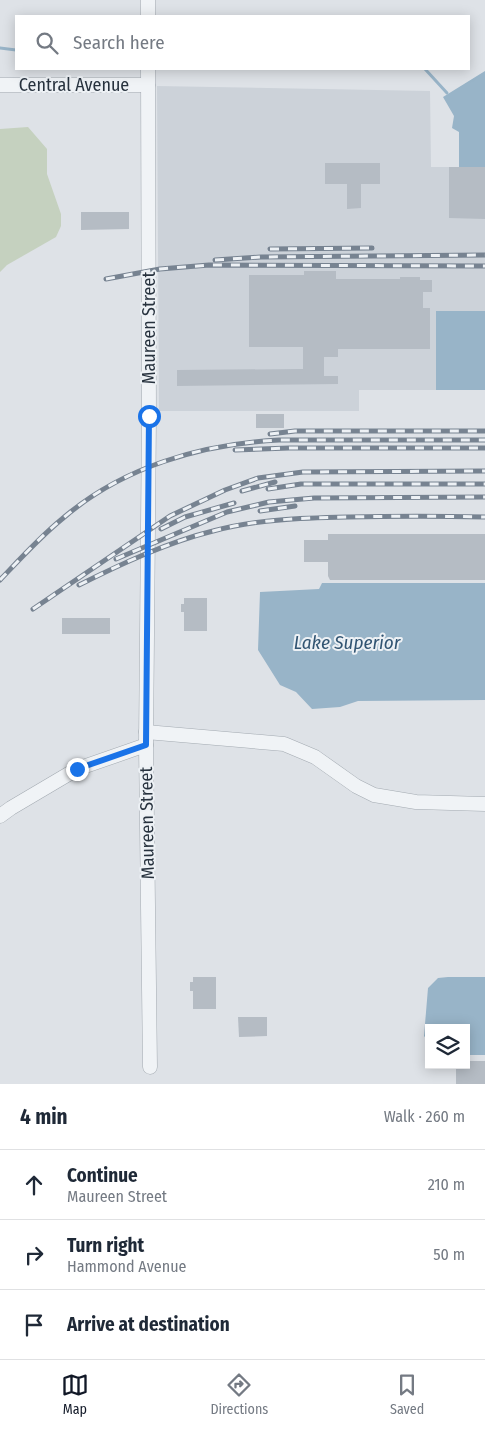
<!DOCTYPE html>
<meta charset="utf-8">
<style>
:root{--surface:#fff;--page:#f6f6f7;--text:#1f2937;--muted:#747a83;--line:#e0e1e3;--accent:#111827}
body{margin:0;font-family:"Fira Sans Condensed",sans-serif;background:var(--page);color:var(--text)}
.controls{position:absolute;right:15px;bottom:15px;display:grid;overflow:hidden;border-radius:0px;box-shadow:0 2px 12px #0003}
.controls button{width:45px;height:45px;display:grid;place-items:center;padding:0;border:0;border-bottom:1px solid var(--line);background:var(--surface);color:var(--text);font:25px sans-serif}
.stop{position:absolute;width:15px;height:15px;margin:-11px;border:4px solid #1a73e8;border-radius:50%;background:#fff}
.stop.end{background:#1a73e8;border-color:#fff;box-shadow:0 1px 5px #0008}
.list{margin:0;padding:0;list-style:none}
h2{display:flex;justify-content:space-between;align-items:center;height:65px;margin:0;padding:0 20px;font-size:21px}
h2 small{font-size:16px;font-weight:400;color:var(--muted)}
.list li{display:grid;grid-template-columns:32px 1fr auto;gap:15px;align-items:center;box-sizing:border-box;height:70px;padding:0 20px;border-top:1px solid var(--line)}
.list b{display:block;font-size:19px;white-space:nowrap}
.list p{margin:0;font-size:16px;white-space:nowrap;color:var(--muted)}
.list em{font-size:16px;font-style:normal;color:var(--muted)}
.icon{flex:none;width:28px;height:28px;fill:none;stroke:currentColor;stroke-width:2;stroke-linecap:round;stroke-linejoin:round}
.map{position:relative;flex:none;width:485px;height:1084px;overflow:hidden}
.search{position:absolute;background:var(--surface);box-shadow:0 2px 12px #0003;left:15px;right:15px;top:15px;height:55px;display:flex;align-items:center;gap:12px;box-sizing:border-box;padding:0 18px;border-radius:0px;color:var(--muted);font-size:19px}
.sheet{height:275px;background:var(--surface)}
nav{display:flex;justify-content:space-around;align-items:center;box-sizing:border-box;height:70px;border-top:1px solid var(--line);background:var(--surface);font-size:14px;color:var(--muted)}
nav a{display:grid;justify-items:center;gap:2px}
nav .on{color:var(--accent)}
.map>svg:first-child{display:block}
.built{fill:#ccd2d9}
.green{fill:#c5d1bf}
.water{fill:#98b4c8}
.lines{fill:none;stroke-linecap:round;stroke-linejoin:round}
.stream{stroke:#98b4c8;stroke-width:3}
.building{fill:#b5bcc4}
.minor-casing{stroke:#a3aab1;stroke-width:15}
.minor{stroke:#f0f3f6;stroke-width:14}
.rail-casing{stroke:#778391;stroke-width:5}
.rail{stroke:#edf1f5;stroke-width:3;stroke-dasharray:9;stroke-linecap:butt}
.route{stroke:#1a73e8;stroke-width:6}
.labels{text-anchor:middle;dominant-baseline:central;stroke-width:4;stroke-linejoin:round;paint-order:stroke}
.street-label{font-size:18px;fill:#27323e;stroke:#edf1f5}
.water-label{font-size:19px;font-style:italic;fill:#315472;stroke:#edf1f5}
</style>
<div class="map">
<svg width="485" height="1084" viewBox="0 0 485 1084">
<rect width="100%" height="100%" fill="#dee2e7"/>
<polygon class="built" points="157,86 430,91 431,167 485,167 485,311 436,311 436,390 359,390 359,411 159,411"/>
<polygon class="green" points="28,127 47,149 47,174 61,214 61,226 56,237 7,265 0,272 0,129"/>
<g class="water">
<polygon points="485,71 485,167 459,167 459,132 452,128 454,116 443,97"/>
<rect x="436" y="311" width="49" height="79"/>
<polygon points="322,583 485,583 485,700 358,701 340,707 312,709 296,692 280,685 258,650 260,592 319,589"/>
<polygon points="448,977 485,977 485,1055 466,1055 466,1028 429,1028 429,1042 424,1036 428,988 438,978"/>
</g>
<g class="lines">
<g class="stream">
<polyline points="0,48 16,50"/>
<polyline points="425,69 447,93"/>
</g>
</g>
<g class="building">
<polygon points="325,163 380,163 380,184 361,184 361,208 347,209 347,184 325,184"/>
<polygon points="449,167 485,167 485,219 449,218"/>
<polygon points="81,212 129,212 129,229 81,230"/>
<polygon points="304,271 336,271 336,279 400,279 400,277 420,277 420,280 432,280 432,292 423,292 423,308 430,308 430,349 338,349 338,357 324,357 324,376 338,376 338,384 177,386 177,370 303,369 303,347 249,347 249,275 304,275"/>
<rect x="256" y="414" width="28" height="14"/>
<polygon points="328,534 485,534 485,580 330,580 328,576 328,562 304,562 304,540 328,540"/>
<polygon points="184,598 207,598 207,631 184,631 184,612 181,612 181,604 184,604"/>
<rect x="62" y="618" width="48" height="16"/>
<polygon points="193,977 216,977 216,1009 193,1009 193,991 190,991 190,982 193,982"/>
<polygon points="238,1017 267,1017 267,1036 239,1037"/>
<polygon points="466,1061 485,1061 485,1084 456,1084 456,1065 466,1065"/>
</g>
<g class="lines">
<g class="minor-casing">
<g id="minor">
<polyline points="148,0 148,16"/>
<polyline points="148,69 149,416 146,745 150,1067"/>
<polyline points="0,85 148,85"/>
<polyline points="146,732 284,744 315,757 356,786 374,795 416,802 485,804"/>
<polyline points="0,816 11,808 77,769 146,745"/>
</g>
</g>
<use href="#minor" class="minor"/>
<g class="rail-casing">
<g id="rail">
<polyline points="270,249 372,248"/>
<polyline points="215,260 261,257 485,255"/>
<polyline points="106,279 160,269 209,265 485,266"/>
<polyline points="270,434 295,431 485,431"/>
<polyline points="235,450 289,448 485,448"/>
<polyline points="268,489 301,484 485,484"/>
<polyline points="242,491 275,482"/>
<polyline points="260,511 295,506"/>
<polyline points="161,529 185,517 234,503"/>
<polyline points="116,559 227,512 269,502 314,498 485,497"/>
<path d="M0,580C20,559 40,537 62,519C122,467 201,444 279,440H485"/>
<path d="M79,585C121,564 168,542 213,531C257,519 303,518 348,517C394,516 439,516 485,517"/>
<polyline points="33,609 170,516 225,490 258,478 303,472 485,471"/>
</g>
</g>
<use href="#rail" class="rail"/>
</g>
<g class="lines">
<polyline class="route" points="77,769 146,745 149,416"/>
</g>
<g class="labels">
<g class="street-label">
<text x="74" y="85">Central Avenue</text>
<text transform="translate(149 328) rotate(-90)">Maureen Street</text>
<text transform="translate(147 823) rotate(-91)">Maureen Street</text>
</g>
<g class="water-label">
<text x="347" y="642">Lake Superior</text>
</g>
</g>
</svg>
<div class="controls">
<button><svg class="icon" aria-label="layers" viewBox="0 0 24 24"><path d="M12 4l9 5-9 5-9-5zM3 14l9 5 9-5"/></svg></button>
</div>
<div class="stop" style="left:149px;top:416px"></div>
<div class="stop end" style="left:77px;top:769px"></div>
<div class="search"><svg class="icon" aria-label="search" viewBox="0 0 24 24"><circle cx="10" cy="10" r="6"/><path d="M15 15l6 6"/></svg>Search here</div>
</div>
<section class="sheet">
<h2>4 min<small>Walk · 260 m</small></h2>
<ul class="list">
<li><svg class="icon" aria-label="ahead" viewBox="0 0 24 24"><path d="M12 20V5M6 11l6-6 6 6"/></svg><div><b>Continue</b><p>Maureen Street</p></div><em>210 m</em></li>
<li><svg class="icon" aria-label="right" viewBox="0 0 24 24"><path d="M7 20v-9h11M14 6l5 5-5 5"/></svg><div><b>Turn right</b><p>Hammond Avenue</p></div><em>50 m</em></li>
<li><svg class="icon" aria-label="arrive" viewBox="0 0 24 24"><path d="M6 21V4h12l-3 4 3 4H6"/></svg><div><b>Arrive at destination</b></div></li>
</ul>
</section>
<nav>
<a class="on"><svg class="icon" aria-label="map" viewBox="0 0 24 24"><path d="M3 6l6-2 6 2 6-2v14l-6 2-6-2-6 2zM9 4v14M15 6v14"/></svg>Map</a>
<a><svg class="icon" aria-label="directions" viewBox="0 0 24 24"><path d="M12 3l9 9-9 9-9-9zM9 14v-3h6M13 9l2 2-2 2"/></svg>Directions</a>
<a><svg class="icon" aria-label="saved" viewBox="0 0 24 24"><path d="M7 4h10v16l-5-4-5 4z"/></svg>Saved</a>
</nav>
